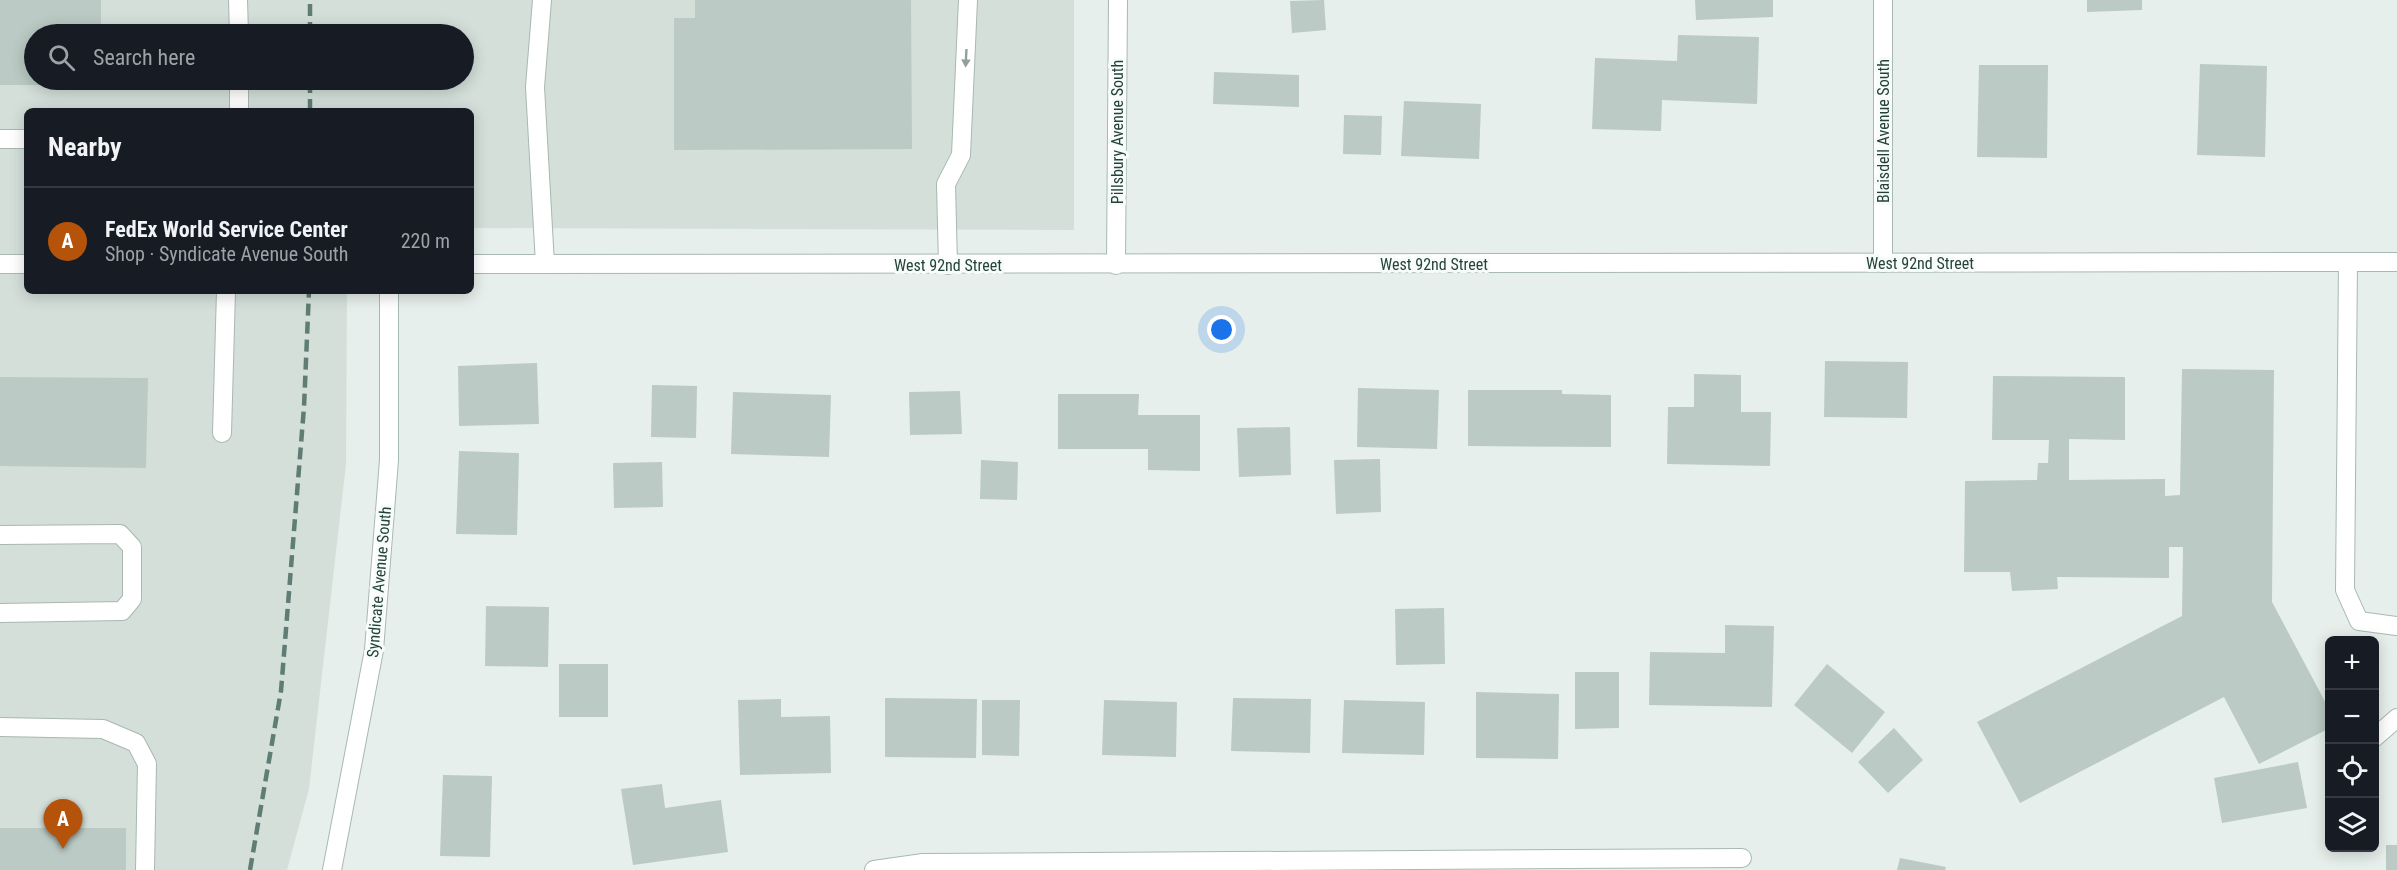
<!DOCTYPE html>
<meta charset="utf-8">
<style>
:root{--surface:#171b24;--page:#242831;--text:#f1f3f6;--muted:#9ea1a6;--line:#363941;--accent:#b45309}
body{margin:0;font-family:"Roboto Condensed",sans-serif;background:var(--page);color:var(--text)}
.controls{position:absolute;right:18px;bottom:18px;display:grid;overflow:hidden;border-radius:9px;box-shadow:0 3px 15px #0003}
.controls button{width:54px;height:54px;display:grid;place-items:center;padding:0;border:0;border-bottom:2px solid var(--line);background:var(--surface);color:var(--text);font:30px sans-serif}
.you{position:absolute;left:1222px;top:330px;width:21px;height:21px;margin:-15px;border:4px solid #fff;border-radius:50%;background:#1a73e8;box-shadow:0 0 0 9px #1a73e833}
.badge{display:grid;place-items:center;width:39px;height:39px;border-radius:50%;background:var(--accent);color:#fff;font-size:20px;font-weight:700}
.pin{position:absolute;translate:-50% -50px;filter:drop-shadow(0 2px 3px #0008)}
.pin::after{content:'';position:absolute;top:32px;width:21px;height:18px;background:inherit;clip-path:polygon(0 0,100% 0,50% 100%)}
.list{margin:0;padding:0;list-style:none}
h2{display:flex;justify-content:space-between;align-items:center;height:78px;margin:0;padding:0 24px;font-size:26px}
h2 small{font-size:20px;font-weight:400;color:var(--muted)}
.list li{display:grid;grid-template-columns:39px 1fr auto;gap:18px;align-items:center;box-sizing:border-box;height:108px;padding:0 24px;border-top:2px solid var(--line)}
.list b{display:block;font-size:22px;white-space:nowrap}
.list p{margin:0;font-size:20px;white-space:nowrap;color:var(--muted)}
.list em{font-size:20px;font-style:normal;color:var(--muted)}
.icon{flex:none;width:33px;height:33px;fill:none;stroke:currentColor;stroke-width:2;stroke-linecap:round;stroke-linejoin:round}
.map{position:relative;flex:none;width:2397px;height:870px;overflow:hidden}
.search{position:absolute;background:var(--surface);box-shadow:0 3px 15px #0003;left:24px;top:24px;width:450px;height:66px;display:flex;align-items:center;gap:15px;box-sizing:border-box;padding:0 21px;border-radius:33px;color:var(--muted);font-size:22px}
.panel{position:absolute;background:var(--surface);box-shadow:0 3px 15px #0003;left:24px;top:108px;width:450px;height:186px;border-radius:9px}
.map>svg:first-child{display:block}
.built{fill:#d4dfda;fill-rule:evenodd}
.building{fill:#bbcac4}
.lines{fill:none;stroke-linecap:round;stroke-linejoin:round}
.minor-casing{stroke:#a8b8b2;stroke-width:20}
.minor{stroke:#fff;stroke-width:18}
.rail{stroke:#5f7d75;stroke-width:4.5;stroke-dasharray:12 6;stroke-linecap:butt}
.oneway{fill:#92a09c}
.labels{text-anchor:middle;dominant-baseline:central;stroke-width:6;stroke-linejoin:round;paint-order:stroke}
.street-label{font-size:16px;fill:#24423a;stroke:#f7fbf9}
</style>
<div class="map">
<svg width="2397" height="870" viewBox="0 0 2397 870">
<rect width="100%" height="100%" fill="#e6efeb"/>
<path class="built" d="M0,0H1074V230L471,228V111H27V291H347L346,464L309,789L287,870H0ZM34,34H464V80H34Z"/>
<g class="building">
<polygon points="0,0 101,0 101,34 34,34 34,80 101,80 101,85 0,85"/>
<polygon points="695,0 911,0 912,149 674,150 674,18 695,18"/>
<polygon points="1324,0 1326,30 1292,33 1290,1"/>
<polygon points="1695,0 1773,0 1773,17 1696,20"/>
<polygon points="2087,0 2142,0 2142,10 2087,12"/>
<polygon points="1678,35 1759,37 1757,104 1662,100 1661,131 1592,129 1595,58 1677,61"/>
<polygon points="2200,64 2267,66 2265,157 2197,155"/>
<polygon points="1979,65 2048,65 2047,158 1977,157"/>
<polygon points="1214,72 1299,75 1299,107 1213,104"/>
<polygon points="1404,101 1481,104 1479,159 1401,156"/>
<polygon points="1344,115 1382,116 1381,155 1343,154"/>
<polygon points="1825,361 1908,362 1907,418 1824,417"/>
<polygon points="537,363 539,424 459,426 458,366"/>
<polygon points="2182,369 2274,370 2272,602 2330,711 2330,728 2259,764 2224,697 2020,803 1977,722 2182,616 2183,547 2169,547 2169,578 2057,577 2058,589 2012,591 2010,572 1964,572 1965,481 2037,480 2038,463 2048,463 2049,440 1992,440 1993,376 2125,377 2125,440 2069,439 2069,480 2165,479 2165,496 2180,495"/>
<polygon points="1694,374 1741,375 1741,412 1771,412 1770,466 1667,464 1668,407 1694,407"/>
<polygon points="0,377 148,378 146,468 0,466"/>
<polygon points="652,385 697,386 696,438 651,437"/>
<polygon points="1358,388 1439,390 1437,449 1357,447"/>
<polygon points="1468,390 1562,390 1562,394 1611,395 1611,447 1468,446"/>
<polygon points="960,391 962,434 910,435 909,392"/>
<polygon points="733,392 831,395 829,457 731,454"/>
<polygon points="1058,394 1139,394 1138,415 1200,415 1200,471 1148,470 1148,449 1058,449"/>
<polygon points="1290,427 1291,475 1239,477 1237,428"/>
<polygon points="459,451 519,453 517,535 456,534"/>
<polygon points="1380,459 1381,512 1336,514 1334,460"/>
<polygon points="981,460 1018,462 1017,500 980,499"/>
<polygon points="662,462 663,507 614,508 613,463"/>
<polygon points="486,606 549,607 548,667 485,666"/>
<polygon points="1444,608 1445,664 1396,665 1395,609"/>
<polygon points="1725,625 1774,626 1772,707 1649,705 1650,652 1725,653"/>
<rect x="559" y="664" width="49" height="53"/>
<polygon points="1827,664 1885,712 1852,753 1794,705"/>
<polygon points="1575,672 1619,672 1619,728 1575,729"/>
<polygon points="1476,692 1559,694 1558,759 1476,758"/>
<polygon points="885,698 977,699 976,758 885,757"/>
<polygon points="1233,698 1311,699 1310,753 1231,751"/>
<polygon points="781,699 781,717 830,716 831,773 740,775 738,700"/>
<polygon points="982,700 1020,700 1019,756 982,755"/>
<polygon points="1104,700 1177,702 1176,757 1102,755"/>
<polygon points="1344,700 1425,702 1424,755 1342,753"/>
<polygon points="1894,728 1923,760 1888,793 1858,762"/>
<polygon points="2298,762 2307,808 2222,823 2214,778"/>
<polygon points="443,775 492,776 490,857 440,856"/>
<polygon points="662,784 665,808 721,800 728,852 633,865 621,789"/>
<rect x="0" y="828" width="126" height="42"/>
<rect x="2386" y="845" width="11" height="25"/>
<polygon points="1900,858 1946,867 1945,870 1897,870"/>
</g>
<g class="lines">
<g class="minor-casing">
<g id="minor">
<polyline points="238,0 239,34"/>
<polyline points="542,0 535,87 545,264"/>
<polyline points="239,80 239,111"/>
<polyline points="0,139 27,139"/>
<polyline points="2348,262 2345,590 2359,621 2397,626"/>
<polyline points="1883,263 1883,0"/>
<polyline points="0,264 27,264"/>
<polyline points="471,264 2397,262"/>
<polyline points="948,265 946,184 961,155 968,0"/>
<polyline points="1116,265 1118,0"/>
<polyline points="222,433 226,291"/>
<polyline points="0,535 120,534 132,547 132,599 122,611 0,613"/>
<polyline points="0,727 103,729 136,743 147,764 145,870"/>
<polyline points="2374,738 2397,718"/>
<polyline points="332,870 374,650 389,460 389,291"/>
<polyline points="874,870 923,863 1742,858"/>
</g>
</g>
<use href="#minor" class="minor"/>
<g class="rail">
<polyline points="310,34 310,0"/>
<polyline points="310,111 310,80"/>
<polyline points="250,870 281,691 304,407 309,291"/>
</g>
</g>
<defs><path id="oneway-solid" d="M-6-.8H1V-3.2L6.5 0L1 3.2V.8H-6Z" transform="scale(1.5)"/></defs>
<use class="oneway" href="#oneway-solid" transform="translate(966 58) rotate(93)"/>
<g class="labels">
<g class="street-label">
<text transform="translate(1883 131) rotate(-90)">Blaisdell Avenue South</text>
<text transform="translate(1117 132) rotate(-90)">Pillsbury Avenue South</text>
<text x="1920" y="263">West 92nd Street</text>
<text x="1434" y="264">West 92nd Street</text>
<text x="948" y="265">West 92nd Street</text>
<text transform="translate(379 582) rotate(-85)">Syndicate Avenue South</text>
</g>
</g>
</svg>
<div class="controls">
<button>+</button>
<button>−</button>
<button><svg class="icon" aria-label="locate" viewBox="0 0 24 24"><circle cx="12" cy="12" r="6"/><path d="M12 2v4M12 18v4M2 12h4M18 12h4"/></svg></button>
<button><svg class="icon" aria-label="layers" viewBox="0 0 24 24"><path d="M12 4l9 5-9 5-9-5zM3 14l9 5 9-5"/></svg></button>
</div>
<div class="you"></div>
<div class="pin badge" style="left:63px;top:849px">A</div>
<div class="search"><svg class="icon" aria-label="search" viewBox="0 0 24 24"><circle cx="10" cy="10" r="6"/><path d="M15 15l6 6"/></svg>Search here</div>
<section class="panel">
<h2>Nearby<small></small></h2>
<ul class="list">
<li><span class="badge">A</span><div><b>FedEx World Service Center</b><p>Shop · Syndicate Avenue South</p></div><em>220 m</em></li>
</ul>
</section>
</div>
